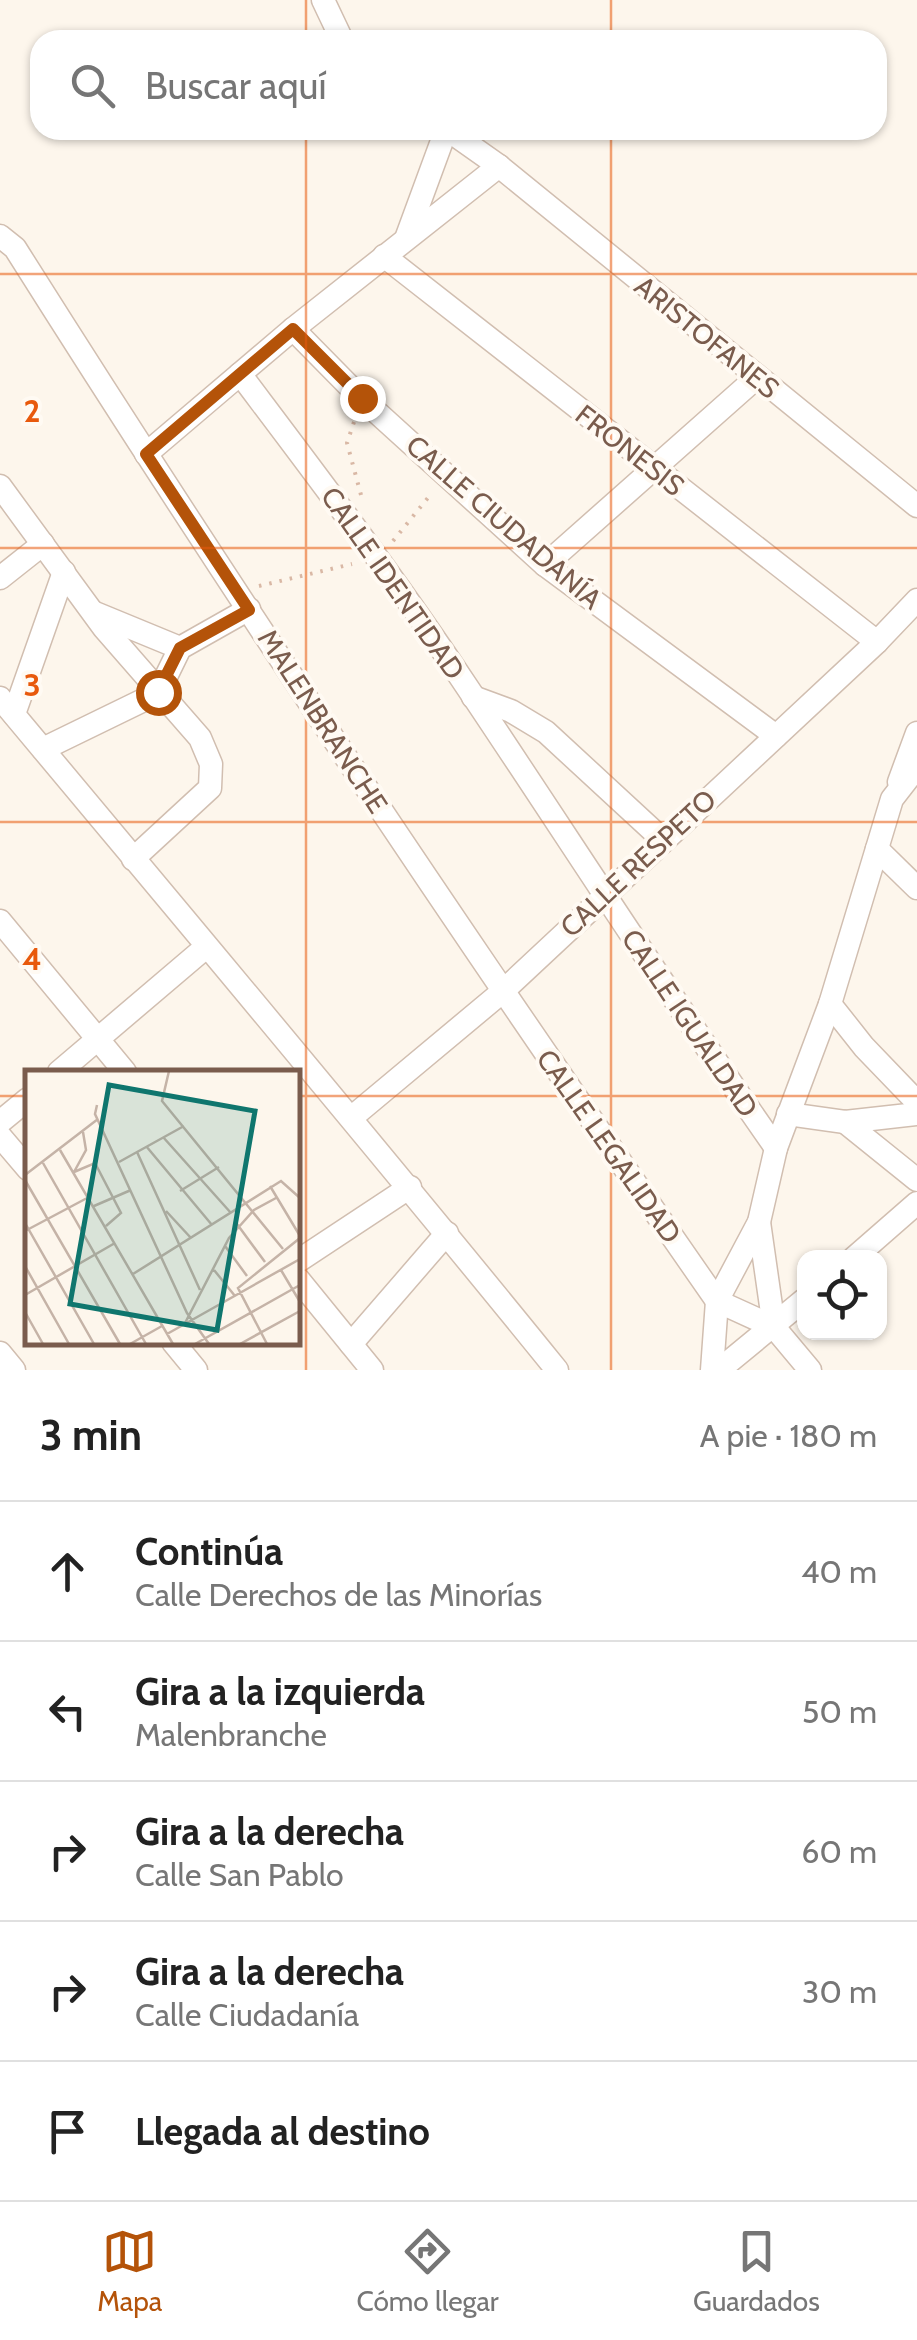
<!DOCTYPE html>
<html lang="es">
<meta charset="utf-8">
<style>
:root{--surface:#fff;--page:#f6f6f6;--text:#222;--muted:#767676;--line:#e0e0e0;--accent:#b45309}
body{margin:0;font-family:Cabin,sans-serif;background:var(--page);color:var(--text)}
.controls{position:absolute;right:30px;bottom:30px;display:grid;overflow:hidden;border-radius:20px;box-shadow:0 2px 8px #0004}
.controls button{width:90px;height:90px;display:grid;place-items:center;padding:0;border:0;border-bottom:2px solid var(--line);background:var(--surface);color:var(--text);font:50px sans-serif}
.stop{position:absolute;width:30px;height:30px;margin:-22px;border:8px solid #b45309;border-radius:50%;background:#fff}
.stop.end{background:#b45309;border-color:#fff;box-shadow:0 2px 10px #0008}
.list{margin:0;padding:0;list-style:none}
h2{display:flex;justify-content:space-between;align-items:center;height:130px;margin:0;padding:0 40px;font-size:42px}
h2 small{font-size:32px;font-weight:400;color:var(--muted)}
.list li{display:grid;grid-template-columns:65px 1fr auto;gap:30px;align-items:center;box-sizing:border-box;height:140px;padding:0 40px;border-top:2px solid var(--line)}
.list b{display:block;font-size:38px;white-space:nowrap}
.list p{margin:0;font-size:32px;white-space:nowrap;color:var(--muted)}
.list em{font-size:32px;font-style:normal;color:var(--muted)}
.icon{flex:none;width:55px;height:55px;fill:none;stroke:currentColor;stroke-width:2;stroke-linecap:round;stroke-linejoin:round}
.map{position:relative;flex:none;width:917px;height:1370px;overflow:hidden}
.search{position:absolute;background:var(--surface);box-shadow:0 2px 8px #0004;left:30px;right:30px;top:30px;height:110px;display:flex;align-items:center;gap:25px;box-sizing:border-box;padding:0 35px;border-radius:30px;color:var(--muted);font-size:38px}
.sheet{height:830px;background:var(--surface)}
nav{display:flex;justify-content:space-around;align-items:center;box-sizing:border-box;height:140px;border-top:2px solid var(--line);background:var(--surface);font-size:28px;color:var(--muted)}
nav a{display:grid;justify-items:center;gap:5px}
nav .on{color:var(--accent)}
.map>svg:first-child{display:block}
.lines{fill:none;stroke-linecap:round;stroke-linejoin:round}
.street-casing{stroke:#d1beb0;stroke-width:25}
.path{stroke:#d9b8a5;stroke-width:4;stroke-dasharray:2.5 8;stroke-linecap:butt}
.street{stroke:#fff;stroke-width:22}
.route{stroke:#b45309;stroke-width:12}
.grid{fill:none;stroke:#e8590c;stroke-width:2.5;stroke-opacity:0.55}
.labels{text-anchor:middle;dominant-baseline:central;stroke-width:8;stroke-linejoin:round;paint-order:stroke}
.street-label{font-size:28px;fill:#7a5c4d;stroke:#fffaf3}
.inset-road{fill:none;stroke:#c5b3a7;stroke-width:2.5}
.view{fill:#0f766e;fill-opacity:0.15;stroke:#0f766e;stroke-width:5}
.inset-edge{fill:none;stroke:#7a5c4d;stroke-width:5}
.grid-label{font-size:32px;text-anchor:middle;font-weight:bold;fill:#e8590c;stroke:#fffaf3;stroke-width:8;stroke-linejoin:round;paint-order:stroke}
</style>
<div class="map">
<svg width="917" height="1370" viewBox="0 0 917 1370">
<rect width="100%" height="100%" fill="#fdf6ec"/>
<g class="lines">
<g class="street-casing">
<g id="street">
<polyline points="323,0 342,40"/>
<polyline points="448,130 499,166 917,506"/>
<path d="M0,236L15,248C240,605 476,955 717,1301"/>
<polyline points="407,236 446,130"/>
<polyline points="384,256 877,642"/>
<polyline points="293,329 361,398 545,565 776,736"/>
<path d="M240,374C313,471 387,568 455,669C562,828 665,990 776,1148"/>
<polyline points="146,454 293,329 499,166"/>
<polyline points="0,486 104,628 200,738 211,764 210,788 133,859"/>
<polyline points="545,565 756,378"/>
<polyline points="0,578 43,544"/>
<polyline points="95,613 180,648"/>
<polyline points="473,697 511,711 546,732 663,840"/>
<path d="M0,698C186,921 374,1144 557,1370"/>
<polyline points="14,714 64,572"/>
<polyline points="43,749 158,693 180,648 249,609"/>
<polyline points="899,782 917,733"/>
<polyline points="877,849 917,888"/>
<polyline points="0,921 125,1072"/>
<polyline points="830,1004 864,1047 917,1102"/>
<polyline points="59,1072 206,947"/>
<polyline points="788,1114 845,1122 917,1114"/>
<polyline points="351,1118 502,992 877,642 917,600"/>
<polyline points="0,1122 28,1099"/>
<polyline points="845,1122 917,1180"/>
<polyline points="0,1136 28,1169"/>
<polyline points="759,1222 774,1327"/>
<polyline points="854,1258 917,1203"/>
<polyline points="298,1261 410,1187"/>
<polyline points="298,1279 372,1370"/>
<polyline points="717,1301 774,1327 810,1370"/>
<polyline points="173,1342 196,1370"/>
<polyline points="351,1344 447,1233"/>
<polyline points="0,1353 14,1370"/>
<polyline points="712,1370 717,1301 759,1222 776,1148 830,1004 892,799 917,767"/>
<polyline points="719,1370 804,1300"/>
</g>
</g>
<g class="path">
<polyline points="354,422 347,443 361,495"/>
<polyline points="393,541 431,494"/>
<polyline points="259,586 352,564"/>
</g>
<use href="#street" class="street"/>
</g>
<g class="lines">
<polyline class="route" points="158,692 180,648 249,610 146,454 293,329 362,398"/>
</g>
<path class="grid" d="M306,0V40M611,0V40M306,130V1370M611,130V1370M0,274H917M0,548H917M0,822H917M0,1096H28M298,1096H917"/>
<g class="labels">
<g class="street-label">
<text transform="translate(707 337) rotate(39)">ARISTOFANES</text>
<text transform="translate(630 450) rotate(38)">FRONESIS</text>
<text transform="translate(504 522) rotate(41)">CALLE CIUDADANÍA</text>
<text transform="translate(393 583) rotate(55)">CALLE IDENTIDAD</text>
<text transform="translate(323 721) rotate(57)">MALENBRANCHE</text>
<text transform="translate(638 863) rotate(-43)">CALLE RESPETO</text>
<text transform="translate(690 1023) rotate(56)">CALLE IGUALDAD</text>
<text transform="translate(609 1146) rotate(55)">CALLE LEGALIDAD</text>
</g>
</g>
<g transform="translate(25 1070)">
<rect width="275" height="275" fill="#fdf6ec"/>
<path class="inset-road" d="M144,1L137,31L258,179M72,35L70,44L162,243L184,274M138,67L206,143M121,76L187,155M35,80L148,274M112,82L175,220M94,92L159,56M18,93L121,274M49,102L70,93L96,143L81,156M49,102L61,80L58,62M0,105L73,49M0,110L95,274M245,116L275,166M155,121L194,97M69,136L106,120M141,141L166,168M0,153L69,274M212,154L240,192M0,161L64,127M200,176L222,206M0,196L44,274M189,200L210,226M256,200L275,232M108,204L256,111L275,128M0,225L90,173M0,242L18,274M159,255L204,168L229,140L251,128M142,264L275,189M105,274L137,256M170,274L275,215M215,274L275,241M242,274L213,218L275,168"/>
<path class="view" d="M84,15L230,41L192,260L45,234Z"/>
<rect width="275" height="275" class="inset-edge"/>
</g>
<g class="grid-label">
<text x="32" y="422">2</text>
<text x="32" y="696">3</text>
<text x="32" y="970">4</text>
</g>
</svg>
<div class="controls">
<button><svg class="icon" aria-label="locate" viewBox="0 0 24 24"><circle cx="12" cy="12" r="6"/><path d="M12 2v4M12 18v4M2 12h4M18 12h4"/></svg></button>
</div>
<div class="stop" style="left:158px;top:692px"></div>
<div class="stop end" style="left:362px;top:398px"></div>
<div class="search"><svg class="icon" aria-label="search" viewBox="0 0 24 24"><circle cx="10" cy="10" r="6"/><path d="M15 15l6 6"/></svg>Buscar aquí</div>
</div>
<section class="sheet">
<h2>3 min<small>A pie · 180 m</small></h2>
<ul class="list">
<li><svg class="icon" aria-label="ahead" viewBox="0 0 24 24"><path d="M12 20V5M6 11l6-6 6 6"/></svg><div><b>Continúa</b><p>Calle Derechos de las Minorías</p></div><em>40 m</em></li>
<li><svg class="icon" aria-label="left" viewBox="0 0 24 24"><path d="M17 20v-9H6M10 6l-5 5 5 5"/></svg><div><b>Gira a la izquierda</b><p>Malenbranche</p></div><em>50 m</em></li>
<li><svg class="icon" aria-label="right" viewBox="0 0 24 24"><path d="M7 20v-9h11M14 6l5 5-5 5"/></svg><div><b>Gira a la derecha</b><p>Calle San Pablo</p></div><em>60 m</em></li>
<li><svg class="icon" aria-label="right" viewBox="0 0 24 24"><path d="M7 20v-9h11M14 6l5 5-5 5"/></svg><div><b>Gira a la derecha</b><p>Calle Ciudadanía</p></div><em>30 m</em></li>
<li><svg class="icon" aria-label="arrive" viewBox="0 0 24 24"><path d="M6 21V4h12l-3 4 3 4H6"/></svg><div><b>Llegada al destino</b></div></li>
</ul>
</section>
<nav>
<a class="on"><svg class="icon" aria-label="map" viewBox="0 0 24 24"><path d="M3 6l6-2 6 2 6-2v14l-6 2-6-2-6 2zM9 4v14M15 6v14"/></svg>Mapa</a>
<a><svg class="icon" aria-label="directions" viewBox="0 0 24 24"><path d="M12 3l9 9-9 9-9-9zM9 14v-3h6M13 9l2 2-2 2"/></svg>Cómo llegar</a>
<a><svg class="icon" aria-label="saved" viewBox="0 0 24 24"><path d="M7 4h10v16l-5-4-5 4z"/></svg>Guardados</a>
</nav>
